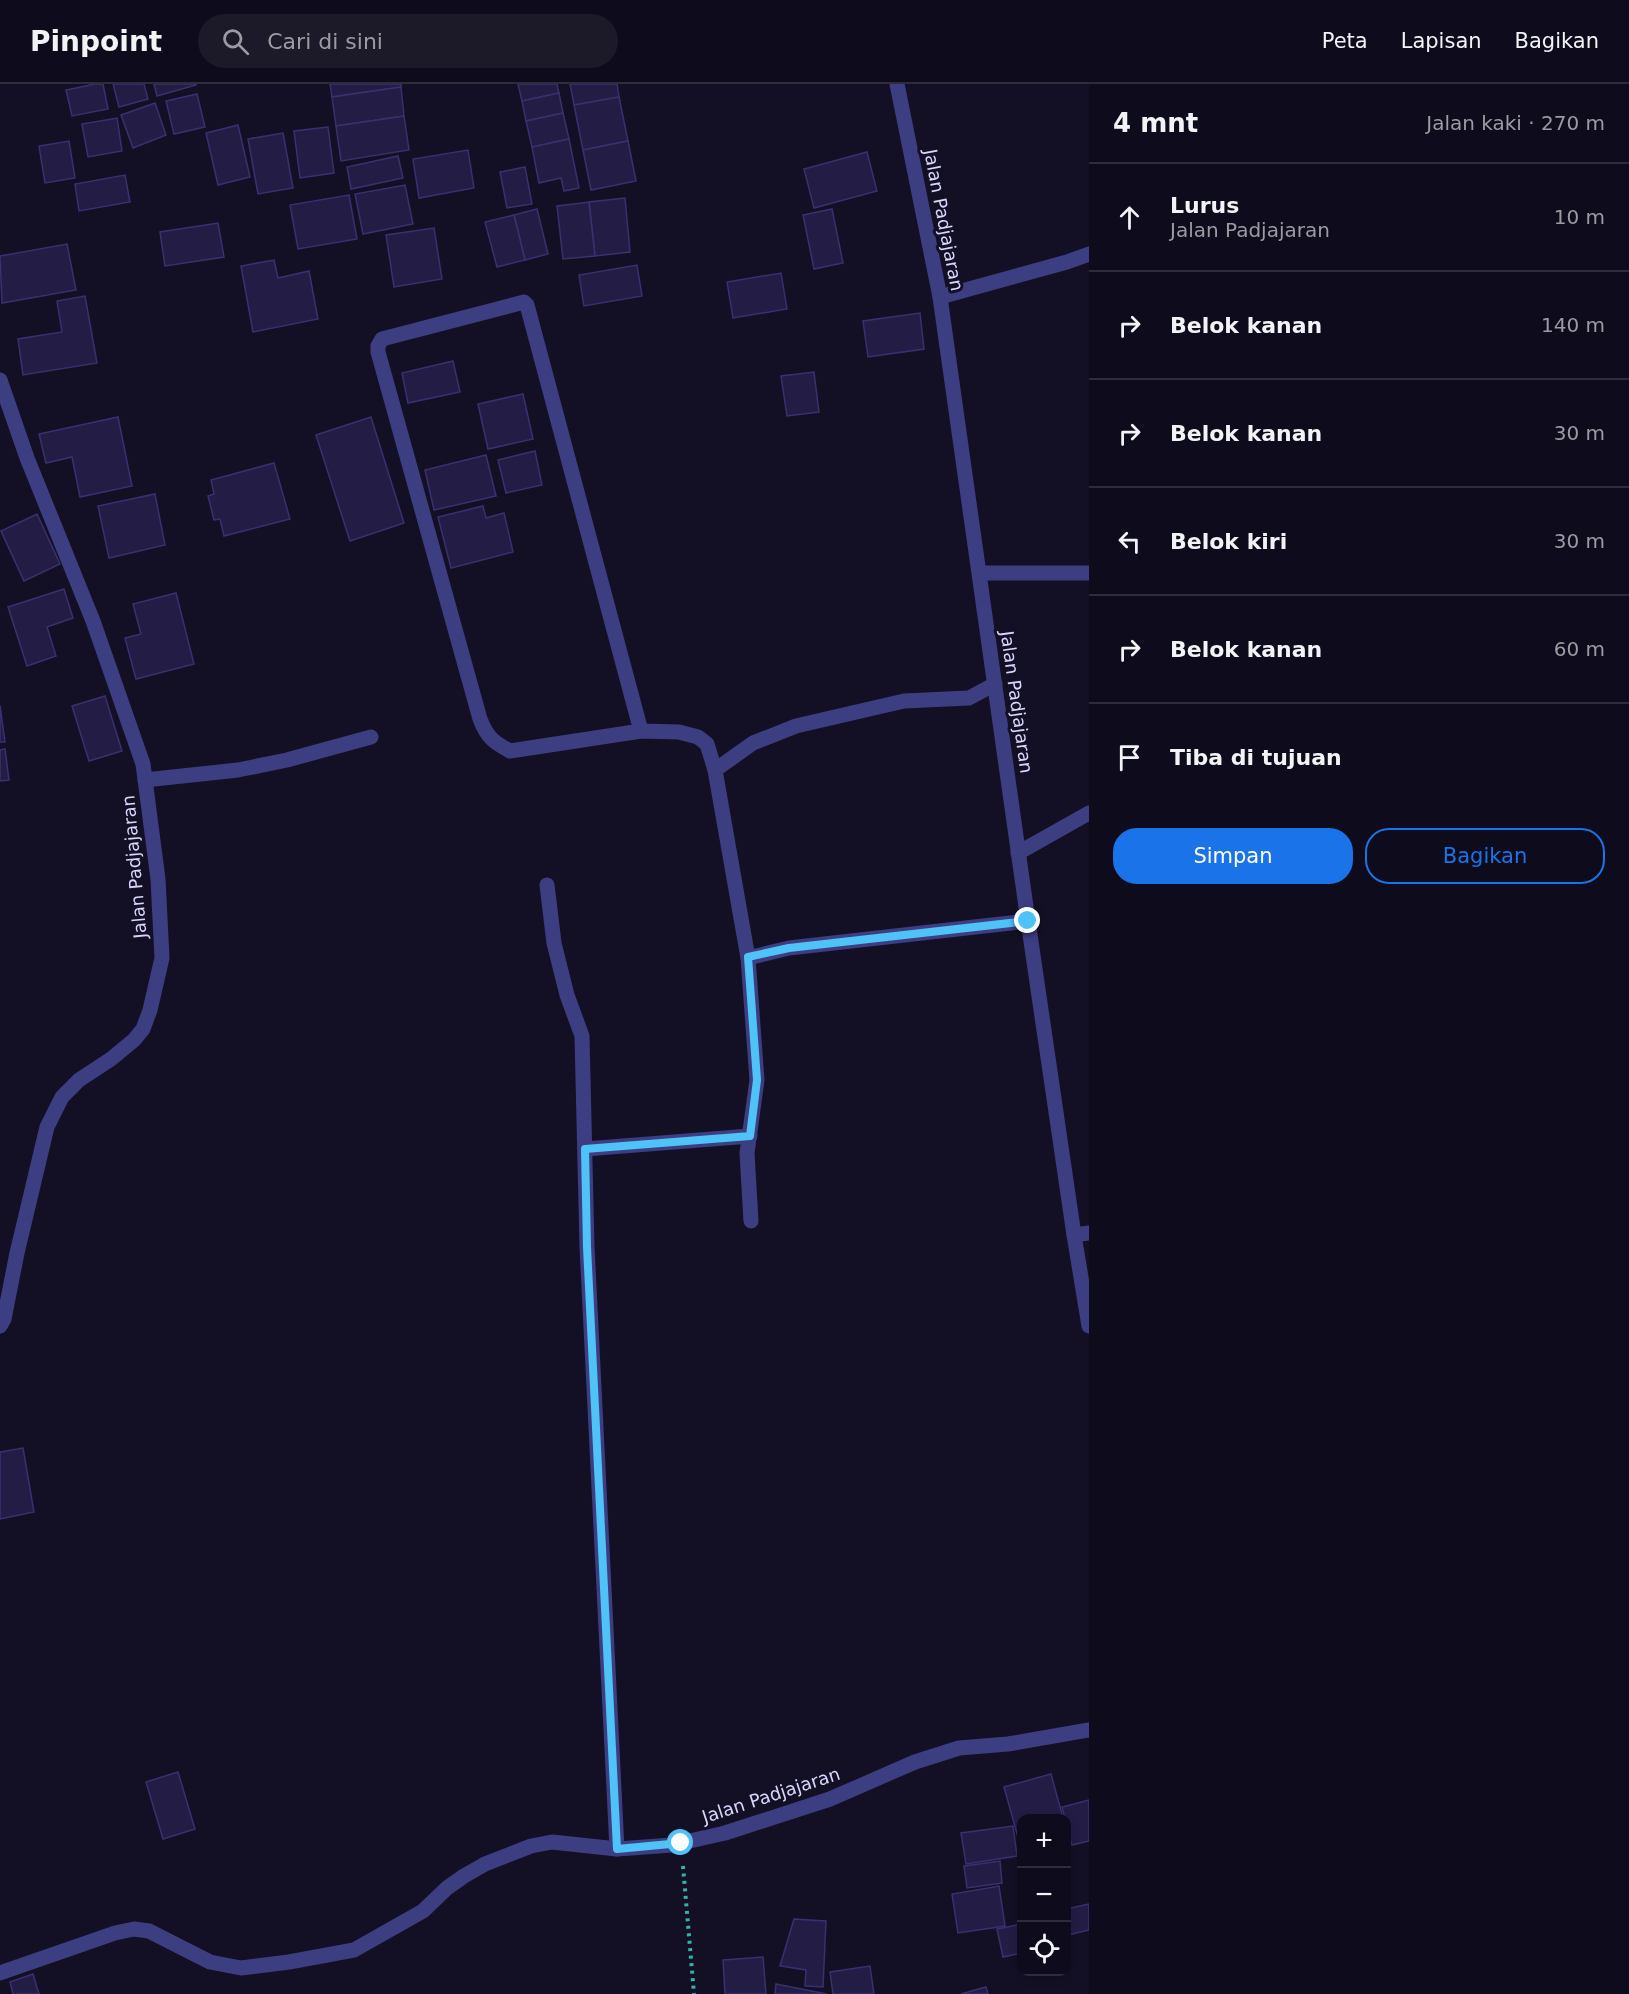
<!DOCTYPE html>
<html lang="id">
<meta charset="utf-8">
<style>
:root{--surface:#0e0c1c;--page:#1c1a29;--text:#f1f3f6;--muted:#9b9ba3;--line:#2e2c3b;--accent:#1a73e8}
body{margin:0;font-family:"DejaVu Sans",sans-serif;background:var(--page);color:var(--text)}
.controls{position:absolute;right:18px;bottom:18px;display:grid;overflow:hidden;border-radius:12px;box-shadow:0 3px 9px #0003}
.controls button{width:54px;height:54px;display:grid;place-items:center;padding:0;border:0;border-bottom:2px solid var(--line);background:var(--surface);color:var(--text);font:30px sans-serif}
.stop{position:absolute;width:18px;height:18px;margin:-14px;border:4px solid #4fc3f7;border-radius:50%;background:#fff}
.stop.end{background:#4fc3f7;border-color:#fff;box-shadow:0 2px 6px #0008}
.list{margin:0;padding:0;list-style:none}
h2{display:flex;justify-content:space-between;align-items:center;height:78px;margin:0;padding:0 24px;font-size:26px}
h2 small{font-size:20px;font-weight:400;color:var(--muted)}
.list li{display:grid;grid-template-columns:39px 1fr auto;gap:18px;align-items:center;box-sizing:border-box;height:108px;padding:0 24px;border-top:2px solid var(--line)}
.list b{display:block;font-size:22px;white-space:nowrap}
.list p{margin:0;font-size:20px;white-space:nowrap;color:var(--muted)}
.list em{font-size:20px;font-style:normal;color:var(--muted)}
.actions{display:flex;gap:12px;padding:18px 24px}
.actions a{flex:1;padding:14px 0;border:2px solid var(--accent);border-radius:24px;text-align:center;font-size:21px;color:var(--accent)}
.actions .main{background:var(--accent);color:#fff}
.icon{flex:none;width:33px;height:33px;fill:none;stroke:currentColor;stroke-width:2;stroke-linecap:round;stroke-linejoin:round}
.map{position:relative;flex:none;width:1089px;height:1910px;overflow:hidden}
header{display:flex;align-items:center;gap:36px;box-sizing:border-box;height:84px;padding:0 30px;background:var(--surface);border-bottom:2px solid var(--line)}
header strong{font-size:28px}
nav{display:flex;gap:33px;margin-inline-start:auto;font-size:21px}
.search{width:420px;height:54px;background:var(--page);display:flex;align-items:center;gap:15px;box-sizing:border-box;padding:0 21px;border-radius:33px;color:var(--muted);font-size:22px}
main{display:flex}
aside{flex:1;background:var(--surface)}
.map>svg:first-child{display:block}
.building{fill:#231d45;stroke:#3a3070;stroke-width:1.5}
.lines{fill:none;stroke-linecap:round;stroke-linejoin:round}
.path{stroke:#35b2a5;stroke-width:4;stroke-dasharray:3 4.5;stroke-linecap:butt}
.service{stroke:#3d3e82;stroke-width:15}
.minor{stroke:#3d3e82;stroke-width:15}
.tertiary{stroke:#3d3e82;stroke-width:15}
.route{stroke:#4fc3f7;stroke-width:8}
.labels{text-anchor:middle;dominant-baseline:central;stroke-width:6;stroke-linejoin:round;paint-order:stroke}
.street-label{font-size:18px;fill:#d9d6fd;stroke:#131025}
</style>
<header>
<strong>Pinpoint</strong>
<div class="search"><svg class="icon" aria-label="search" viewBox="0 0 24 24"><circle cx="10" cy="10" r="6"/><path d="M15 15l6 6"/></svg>Cari di sini</div>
<nav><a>Peta</a><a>Lapisan</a><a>Bagikan</a></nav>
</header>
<main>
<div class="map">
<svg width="1089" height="1910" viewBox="0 0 1089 1910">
<rect width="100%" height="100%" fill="#131025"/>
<g class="building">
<polygon points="95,0 103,0 108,25 72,32 66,6"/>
<polygon points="113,0 144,0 148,15 119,23"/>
<polygon points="154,0 196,0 196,1 157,12"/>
<polygon points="330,0 401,0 401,3 332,13"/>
<polygon points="518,0 557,0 559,9 522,17"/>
<polygon points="570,0 617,0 619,13 574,21"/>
<polygon points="401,3 404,32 336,42 332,13"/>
<polygon points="559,9 563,29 526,37 522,17"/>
<polygon points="197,10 205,43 174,50 166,17"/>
<polygon points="619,13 628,57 583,66 574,21"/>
<polygon points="155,19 166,51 133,64 121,31"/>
<polygon points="563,29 569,55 532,63 526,37"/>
<polygon points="404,32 409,66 341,77 336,42"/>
<polygon points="117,34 122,67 88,73 82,40"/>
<polygon points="238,41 250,93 218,101 206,49"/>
<polygon points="328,43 334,89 300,94 294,47"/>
<polygon points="283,49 293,104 258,110 248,55"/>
<polygon points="569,55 579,104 564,107 561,94 539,99 532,63"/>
<polygon points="69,57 75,94 45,99 39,62"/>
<polygon points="628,57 636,97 591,106 583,66"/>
<polygon points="468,66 474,104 419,114 413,75"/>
<polygon points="867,68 877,107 814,124 804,85"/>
<polygon points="398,72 403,94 351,105 347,83"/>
<polygon points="525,83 532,120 507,124 500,88"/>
<polygon points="125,91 130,118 79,127 75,100"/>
<polygon points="405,101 413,140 363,150 355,110"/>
<polygon points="349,111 357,155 298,165 290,121"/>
<polygon points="625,114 630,168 595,172 589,118"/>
<polygon points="589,118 595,172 563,175 557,122"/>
<polygon points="537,125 548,170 525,176 514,131"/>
<polygon points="832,125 843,179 814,185 803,131"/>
<polygon points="514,131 525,176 497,183 485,138"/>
<polygon points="218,139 224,173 165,182 160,148"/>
<polygon points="434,144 442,195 394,203 386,151"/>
<polygon points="67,160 76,206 2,219 0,172"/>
<polygon points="274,176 278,194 309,187 318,235 253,248 241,182"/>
<polygon points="637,181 642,212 584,222 579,191"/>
<polygon points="781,189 787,225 733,234 727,198"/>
<polygon points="85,212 97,279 23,291 18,255 62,248 57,217"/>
<polygon points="920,229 924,265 868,273 863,237"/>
<polygon points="453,277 460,308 408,319 402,289"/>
<polygon points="814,288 819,328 787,332 781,292"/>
<polygon points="523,310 533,355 488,365 478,320"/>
<polygon points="118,333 132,402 80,413 72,373 46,379 39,350"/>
<polygon points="371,333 404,439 350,457 316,351"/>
<polygon points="535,367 542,401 506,409 498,376"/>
<polygon points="486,371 496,412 434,426 425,386"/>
<polygon points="274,379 290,435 224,452 220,435 214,436 208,412 214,410 211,396"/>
<polygon points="155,410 165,461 109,474 98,422"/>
<polygon points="483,422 486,434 504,429 513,468 451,484 438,433"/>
<polygon points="37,430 60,480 24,497 1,447"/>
<polygon points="64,505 73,534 47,543 56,572 27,582 8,523"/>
<polygon points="176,509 194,580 136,595 125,554 141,550 133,520"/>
<polygon points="105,612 122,667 89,677 72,622"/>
<polygon points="0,621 5,658 0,658"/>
<polygon points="5,665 9,696 0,697 0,666"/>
<polygon points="23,1364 34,1428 0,1435 0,1368"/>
<polygon points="178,1688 195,1745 163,1755 146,1698"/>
<polygon points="1051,1690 1063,1734 1022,1734 1022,1768 1004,1703"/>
<polygon points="1089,1716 1089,1757 1072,1761 1062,1723"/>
<polygon points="1013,1742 1017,1772 966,1780 961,1749"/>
<polygon points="1000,1777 1002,1799 967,1804 964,1782"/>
<polygon points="999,1802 1005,1842 958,1849 952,1810"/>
<polygon points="1089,1820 1089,1846 1068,1851 1066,1825"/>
<polygon points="794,1835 826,1837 823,1903 805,1902 806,1886 780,1882"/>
<polygon points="1022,1840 1022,1869 1003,1873 997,1845"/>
<polygon points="763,1873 766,1910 725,1910 723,1876"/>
<polygon points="870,1882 874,1910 833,1910 830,1888"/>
<polygon points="33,1890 39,1910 13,1910 10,1898"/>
<polygon points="776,1900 827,1910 775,1910"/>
<polygon points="986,1903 988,1910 961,1910"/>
</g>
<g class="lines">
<polyline class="path" points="683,1782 694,1910"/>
<polyline class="service" points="145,696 238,686 287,676 371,653"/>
<g class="minor">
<polyline points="940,213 1067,178 1089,170"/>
<polyline points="0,296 27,374 93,537 143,680 158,795 162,874 150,926 143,945 134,956 111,975 79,996 62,1013 47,1043 17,1169 4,1235 0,1242"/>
<polyline points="980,489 1089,489"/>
<path d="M641,647L527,221L524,218L382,255L378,262V268L480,635C487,653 493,658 510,667L641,647L679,648L698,653L707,660L715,686L748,874L789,864L1028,837"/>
<polyline points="715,686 753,659 796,642 904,617 969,614 995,600"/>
<polyline points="1018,769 1089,729"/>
<polyline points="547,801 554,859 567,911 582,952 587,1163 617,1765"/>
<polyline points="748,874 757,996 747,1069 751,1137"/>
<polyline points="585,1065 750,1052"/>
<polyline points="1074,1151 1089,1149"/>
<polyline points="0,1889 115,1849 134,1845 149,1847 210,1878 241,1884 289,1878 354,1866 423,1827 447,1804 464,1792 485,1780 531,1762 552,1758 617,1765 672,1761 725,1749 830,1715 915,1678 959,1664 1008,1660 1089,1646"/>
</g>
<polyline class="tertiary" points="897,0 940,213 1028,837 1074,1151 1089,1242"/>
</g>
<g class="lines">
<polyline class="route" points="681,1759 617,1765 587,1163 585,1065 750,1052 757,996 748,873 789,864 1028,837"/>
</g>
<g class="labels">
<g class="street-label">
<text transform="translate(944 136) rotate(79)">Jalan Padjajaran</text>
<text transform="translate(1017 618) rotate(82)">Jalan Padjajaran</text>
<text transform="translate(134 783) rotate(-95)">Jalan Padjajaran</text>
<text transform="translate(771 1711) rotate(-18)">Jalan Padjajaran</text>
</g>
</g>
</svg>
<div class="controls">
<button>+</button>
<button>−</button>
<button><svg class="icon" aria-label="locate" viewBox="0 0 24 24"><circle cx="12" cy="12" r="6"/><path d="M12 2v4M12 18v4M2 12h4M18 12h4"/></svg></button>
</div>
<div class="stop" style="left:681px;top:1759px"></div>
<div class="stop end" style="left:1028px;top:837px"></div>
</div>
<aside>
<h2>4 mnt<small>Jalan kaki · 270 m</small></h2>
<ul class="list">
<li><svg class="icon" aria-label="ahead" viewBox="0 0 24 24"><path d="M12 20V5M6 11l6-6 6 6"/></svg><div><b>Lurus</b><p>Jalan Padjajaran</p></div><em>10 m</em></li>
<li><svg class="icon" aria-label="right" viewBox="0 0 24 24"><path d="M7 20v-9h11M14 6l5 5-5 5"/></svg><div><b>Belok kanan</b></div><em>140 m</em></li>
<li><svg class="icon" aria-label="right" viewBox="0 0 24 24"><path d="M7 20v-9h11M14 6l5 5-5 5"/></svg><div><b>Belok kanan</b></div><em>30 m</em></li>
<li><svg class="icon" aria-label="left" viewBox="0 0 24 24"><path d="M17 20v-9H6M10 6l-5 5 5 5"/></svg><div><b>Belok kiri</b></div><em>30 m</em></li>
<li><svg class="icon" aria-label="right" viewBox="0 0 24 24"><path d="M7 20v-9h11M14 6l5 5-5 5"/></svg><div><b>Belok kanan</b></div><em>60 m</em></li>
<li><svg class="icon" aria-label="arrive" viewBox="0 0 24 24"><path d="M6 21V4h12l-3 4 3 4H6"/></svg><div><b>Tiba di tujuan</b></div></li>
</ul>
<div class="actions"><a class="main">Simpan</a><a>Bagikan</a></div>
</aside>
</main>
